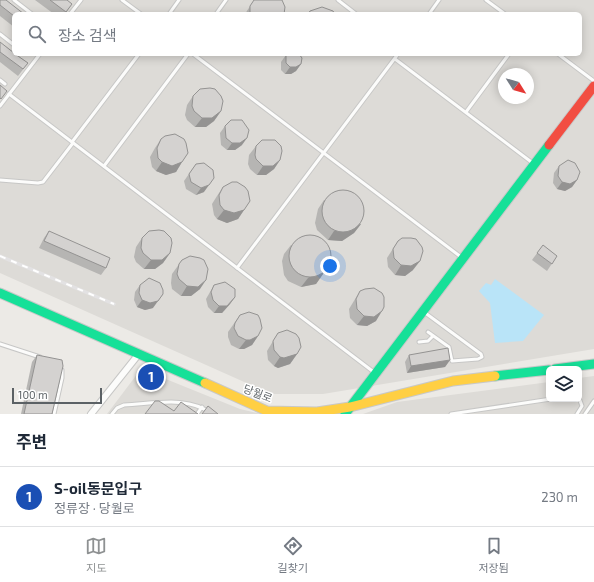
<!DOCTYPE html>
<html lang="ko">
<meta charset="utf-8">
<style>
:root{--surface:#fff;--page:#f2f2f3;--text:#1f2937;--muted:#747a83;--line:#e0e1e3;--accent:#8e9192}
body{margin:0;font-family:"Exo 2","Noto Sans KR",sans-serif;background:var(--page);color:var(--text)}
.controls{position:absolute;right:12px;bottom:12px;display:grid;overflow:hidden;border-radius:6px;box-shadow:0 2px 10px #0003}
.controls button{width:36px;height:36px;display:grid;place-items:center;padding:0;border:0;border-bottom:1px solid var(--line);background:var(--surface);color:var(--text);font:20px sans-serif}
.compass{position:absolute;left:498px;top:68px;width:36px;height:36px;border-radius:50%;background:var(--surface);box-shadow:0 2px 10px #0003;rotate:127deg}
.scale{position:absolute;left:12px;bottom:10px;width:90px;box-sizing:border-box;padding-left:4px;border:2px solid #5b6165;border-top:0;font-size:11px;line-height:14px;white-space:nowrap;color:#5b6165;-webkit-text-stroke:3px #fff;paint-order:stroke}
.you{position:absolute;left:330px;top:266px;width:14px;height:14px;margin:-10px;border:3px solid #fff;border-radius:50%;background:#1a73e8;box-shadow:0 0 0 6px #1a73e833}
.badge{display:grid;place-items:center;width:26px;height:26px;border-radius:50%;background:var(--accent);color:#fff;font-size:13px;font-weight:700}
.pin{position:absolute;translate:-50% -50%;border:2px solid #fff;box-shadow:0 1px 4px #0006}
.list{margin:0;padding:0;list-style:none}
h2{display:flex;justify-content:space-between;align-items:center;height:52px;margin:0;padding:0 16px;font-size:17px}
h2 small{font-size:13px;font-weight:400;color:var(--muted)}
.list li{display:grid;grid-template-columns:26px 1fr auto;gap:12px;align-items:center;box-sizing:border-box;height:60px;padding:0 16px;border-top:1px solid var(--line)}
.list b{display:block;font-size:15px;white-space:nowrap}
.list p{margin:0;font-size:13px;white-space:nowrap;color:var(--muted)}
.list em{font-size:13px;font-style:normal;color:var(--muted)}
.icon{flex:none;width:22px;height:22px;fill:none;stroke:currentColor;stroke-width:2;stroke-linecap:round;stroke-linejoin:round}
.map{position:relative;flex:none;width:594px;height:414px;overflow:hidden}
.search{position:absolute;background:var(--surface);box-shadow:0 2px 10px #0003;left:12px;right:12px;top:12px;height:44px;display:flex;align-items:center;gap:10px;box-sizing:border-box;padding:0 14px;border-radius:6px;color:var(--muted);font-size:15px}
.sheet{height:112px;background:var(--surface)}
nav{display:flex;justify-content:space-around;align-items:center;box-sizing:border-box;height:56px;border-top:1px solid var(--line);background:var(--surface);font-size:11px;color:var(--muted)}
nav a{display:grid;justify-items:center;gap:2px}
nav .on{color:var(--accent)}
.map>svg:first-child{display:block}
.industrial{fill:#dddbd7;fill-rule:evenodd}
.water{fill:#b9e4f8}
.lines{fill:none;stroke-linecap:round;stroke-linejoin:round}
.lane-casing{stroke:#c7c7c6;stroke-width:5}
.street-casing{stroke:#c7c7c6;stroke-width:8}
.fast-casing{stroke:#c8c8c8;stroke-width:11}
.slow-casing{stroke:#c8c8c8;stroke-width:11}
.jam-casing{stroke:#c8c8c8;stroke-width:11}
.lane{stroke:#fcfcfb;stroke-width:3}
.street{stroke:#fcfcfb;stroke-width:6}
.fast{stroke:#16e098;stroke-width:9}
.slow{stroke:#ffcf43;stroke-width:9}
.jam{stroke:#f24e42;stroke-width:9}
.rail-casing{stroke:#e3e2e3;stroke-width:3.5}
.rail{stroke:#fff;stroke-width:2;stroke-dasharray:6;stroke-linecap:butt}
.wall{fill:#b6b5b3}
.shaded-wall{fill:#949392}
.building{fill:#d4d2d0;stroke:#949392}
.labels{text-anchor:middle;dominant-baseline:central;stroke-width:3;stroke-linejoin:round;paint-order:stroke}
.street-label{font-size:11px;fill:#5b6165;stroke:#fff}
</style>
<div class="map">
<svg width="594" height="414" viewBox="0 0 594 414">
<rect width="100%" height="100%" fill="#eceae6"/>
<g class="industrial">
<path d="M0,0H594V349L323,394H271L0,273ZM14,14H580V54H14ZM504,74H528V98H504Z"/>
<polygon points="141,369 240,409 261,414 107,414"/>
<polygon points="594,376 594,414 363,414 397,402 549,382 549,399 579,399 579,378"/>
</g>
<polygon class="water" points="495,279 544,315 523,341 495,343 490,303 479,291 486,283 491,285"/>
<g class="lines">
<g class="lane-casing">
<g id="lane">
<polyline points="14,0 32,14"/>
<polyline points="122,0 141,14"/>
<polyline points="338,0 356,14"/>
<polyline points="486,0 505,14"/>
<polyline points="70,14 81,0"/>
<polyline points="169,14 179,0"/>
<polyline points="216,14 226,0"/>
<polyline points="429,14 439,0"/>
<polyline points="0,34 14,45"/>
<polyline points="193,54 461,257"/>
<polyline points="558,54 594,81"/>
<polyline points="395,59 534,164"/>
<polyline points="0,80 5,84"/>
<polyline points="9,94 375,373"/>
<polyline points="0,106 40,54"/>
<polyline points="466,112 509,54"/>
<polyline points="72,142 139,54"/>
<polyline points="104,166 188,54"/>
<polyline points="0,180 38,183 43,182 73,143"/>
<polyline points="237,268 398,54"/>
<polyline points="424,312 481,354 482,357 478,359 452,361 449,347 428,332"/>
<polyline points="419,342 428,341 433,336"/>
<polyline points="0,344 40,357"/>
<polyline points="54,414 62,378 62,370"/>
<path d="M112,414L117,408L124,405C153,404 188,395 212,414"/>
<polyline points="197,414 202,407"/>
<polyline points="451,414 551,399"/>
<polyline points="577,414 582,406 579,398"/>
<polyline points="585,414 594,401"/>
</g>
</g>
<g class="street-casing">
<polyline id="street" points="91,414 138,355"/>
</g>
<g class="fast-casing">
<g id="fast">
<polyline points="0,293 205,383"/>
<polyline points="555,369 594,364"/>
<polyline points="495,376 549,370"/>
<polyline points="345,414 549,145"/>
</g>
</g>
<g class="slow-casing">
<polyline id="slow" points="205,383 267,411 317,412 350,407 453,381 495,376"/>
</g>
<g class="jam-casing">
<polyline id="jam" points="549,145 594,86"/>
</g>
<use href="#lane" class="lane"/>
<use href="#street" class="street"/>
<use href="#fast" class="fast"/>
<use href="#slow" class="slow"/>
<use href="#jam" class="jam"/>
<g class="rail-casing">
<polyline id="rail" points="0,256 114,304"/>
</g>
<use href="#rail" class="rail"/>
</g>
<g class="wall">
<polygon points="0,0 14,14 14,27 0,16"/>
<polygon points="35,0 67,0 72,4 65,14 54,14"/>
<polygon points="254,0 282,0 284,14 245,14"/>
<polygon points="0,42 28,63 18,76 0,62"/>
<polygon points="286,55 301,64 296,71 291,74 285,74 281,70 281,62"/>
<polygon points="193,96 221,111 214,121 206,127 195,127 187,120 185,115 187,105"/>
<polygon points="225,126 242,145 235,150 227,150 221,145 220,133"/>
<polygon points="161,139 182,162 176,172 166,175 156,171 152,167 150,157 155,148"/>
<polygon points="256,146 280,160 274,169 266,175 257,175 250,169 248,164 249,155"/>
<polygon points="196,164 204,192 196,195 186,189 184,181"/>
<polygon points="559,166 577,180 572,187 565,191 557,189 553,183 554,173"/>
<polygon points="223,187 244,210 238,219 227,223 217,219 214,215 212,204 217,196"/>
<polygon points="324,200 361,224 354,233 342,241 328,240 317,230 315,223 318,209"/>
<polygon points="49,231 106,268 101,275 39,248 44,238"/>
<polygon points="142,238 170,253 163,263 155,269 144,269 136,262 134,257 136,247"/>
<polygon points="398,241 413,270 405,276 395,275 388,267 387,258"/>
<polygon points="291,245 324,272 316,284 301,287 288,281 284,275 282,261 284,254"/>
<polygon points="543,245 557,256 547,271 532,260"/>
<polygon points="182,260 200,289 191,296 181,296 172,289 171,283 172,274"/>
<polygon points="140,285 153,308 145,310 137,307 134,300 135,292"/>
<polygon points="214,285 235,297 230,304 222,313 214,313 208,307 206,299"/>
<polygon points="360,291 376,321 367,326 357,325 350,318 349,309"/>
<polygon points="240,315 258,336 252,345 244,349 239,349 231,345 228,337 228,332"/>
<polygon points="278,333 297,354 290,364 278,368 274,366 268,360 267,351"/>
<polygon points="37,355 52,414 21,414 32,362"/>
<polygon points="409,355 450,360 445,367 407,373 405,362"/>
</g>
<g class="shaded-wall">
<polygon points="301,64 296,71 291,74 285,74 290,67"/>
<polygon points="221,111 214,121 206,127 195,127 202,118"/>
<polygon points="247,138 242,145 235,150 227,150 232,143"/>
<polygon points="280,160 274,169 266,175 257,175 263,166"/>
<polygon points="162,162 182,162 176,172 166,175 156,171"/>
<polygon points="577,180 572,187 565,191 557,189 562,182"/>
<polygon points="209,185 204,192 196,195 201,188"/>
<polygon points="224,210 244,210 238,219 227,223 217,219"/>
<polygon points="361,224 354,233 342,241 328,240 334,231"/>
<polygon points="170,253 163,263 155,269 144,269 151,260"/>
<polygon points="420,261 413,270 405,276 395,275 401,265"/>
<polygon points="331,263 316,284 301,287 308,278"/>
<polygon points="206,280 200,289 191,296 181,296 187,286"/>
<polygon points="163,294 153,308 145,310 137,307 142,300"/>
<polygon points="235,297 230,304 222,313 214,313 219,306"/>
<polygon points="382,311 376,321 367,326 357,325 364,316"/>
<polygon points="258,336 252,345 244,349 239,349 246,340"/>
<polygon points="297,354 290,364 278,368 274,366 280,357"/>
<polygon points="450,360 445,367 407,373 411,366"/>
</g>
<g class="building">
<polygon points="0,0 6,0 24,14 14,14 14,16 0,5"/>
<polygon points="50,0 67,0 72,4 66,12"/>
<polygon points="254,0 282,0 285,7 284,14 251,14 250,12 250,6"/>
<polygon points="322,7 333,11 335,14 308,14 310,11"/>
<polygon points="0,42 14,53 14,54 15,54 28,63 23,69 0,52"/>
<polygon points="287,54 299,54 302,58 301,64 296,67 290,67 286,63 286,55"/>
<polygon points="0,85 7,91 1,99 0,98"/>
<polygon points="210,88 215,89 221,96 223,101 221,111 212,118 202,118 194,111 192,106 193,96 200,89"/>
<polygon points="231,120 242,120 249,130 247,138 240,143 232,143 226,138 225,126"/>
<polygon points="175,134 184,139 186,143 188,153 182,162 172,166 162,162 158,158 157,148 161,139 165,136"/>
<polygon points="262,140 275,140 281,146 282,151 280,160 273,166 263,166 256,159 255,155 256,146"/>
<polygon points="568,160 575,163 580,172 577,180 570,184 562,182 558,176 559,166"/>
<polygon points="204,163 213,170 214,178 209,185 201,188 191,182 189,174 196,164"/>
<polygon points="232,182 237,182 245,187 248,191 250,201 244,210 234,213 224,210 220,205 219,195 223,187"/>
<circle cx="343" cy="211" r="21"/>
<polygon points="159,230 164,231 171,238 172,243 170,253 162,260 151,260 143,253 141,248 142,238 149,231"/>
<polygon points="49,231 110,258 106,268 44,241"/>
<circle cx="310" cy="256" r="21"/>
<polygon points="402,238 411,238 416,239 422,247 423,251 420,261 411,266 401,265 394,258 393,249 398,241"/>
<polygon points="543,245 557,256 552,264 537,253"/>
<polygon points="190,256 200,258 204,260 208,269 206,280 198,287 187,286 179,279 177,274 179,264 182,260"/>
<polygon points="149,278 160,283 163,290 163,294 158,301 150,303 142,300 139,293 140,285"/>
<polygon points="225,282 235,289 235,297 227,306 219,306 213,300 211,292 214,285"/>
<polygon points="374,288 382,293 384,297 384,307 382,311 374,317 364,316 357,309 356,299 360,291 365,289"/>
<polygon points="249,312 258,315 260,319 262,328 258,336 250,340 246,340 238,336 234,328 235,323 240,315"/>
<polygon points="287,330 296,334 299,338 301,347 297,354 284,358 280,357 274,350 273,341 278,333"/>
<polygon points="448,348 450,360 411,366 409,355"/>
<polygon points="37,355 62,360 63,366 52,414 24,414"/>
<polygon points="155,401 159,401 174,411 181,402 198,414 145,414"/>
<polygon points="208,406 218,414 202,414"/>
</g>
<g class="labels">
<g class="street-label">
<text transform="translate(258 393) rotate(21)">당월로</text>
</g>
</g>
</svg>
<div class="controls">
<button><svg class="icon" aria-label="layers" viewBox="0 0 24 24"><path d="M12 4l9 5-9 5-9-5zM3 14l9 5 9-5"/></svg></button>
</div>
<svg class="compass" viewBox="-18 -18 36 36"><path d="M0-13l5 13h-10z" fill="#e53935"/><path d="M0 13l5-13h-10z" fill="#747a83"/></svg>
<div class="scale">100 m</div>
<div class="you"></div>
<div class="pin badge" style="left:151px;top:377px;background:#1a4fb4">1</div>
<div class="search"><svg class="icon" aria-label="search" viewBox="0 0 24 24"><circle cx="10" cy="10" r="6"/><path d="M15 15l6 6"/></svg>장소 검색</div>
</div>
<section class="sheet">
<h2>주변<small></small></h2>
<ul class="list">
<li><span class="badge" style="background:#1a4fb4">1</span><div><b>S-oil동문입구</b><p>정류장 · 당월로</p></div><em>230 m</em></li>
</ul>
</section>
<nav>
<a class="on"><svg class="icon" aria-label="map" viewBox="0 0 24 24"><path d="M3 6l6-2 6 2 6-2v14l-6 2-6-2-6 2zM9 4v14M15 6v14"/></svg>지도</a>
<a><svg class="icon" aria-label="directions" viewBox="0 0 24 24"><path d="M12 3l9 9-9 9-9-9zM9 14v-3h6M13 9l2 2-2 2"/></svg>길찾기</a>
<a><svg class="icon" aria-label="saved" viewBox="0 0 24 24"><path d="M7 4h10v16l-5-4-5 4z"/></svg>저장됨</a>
</nav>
